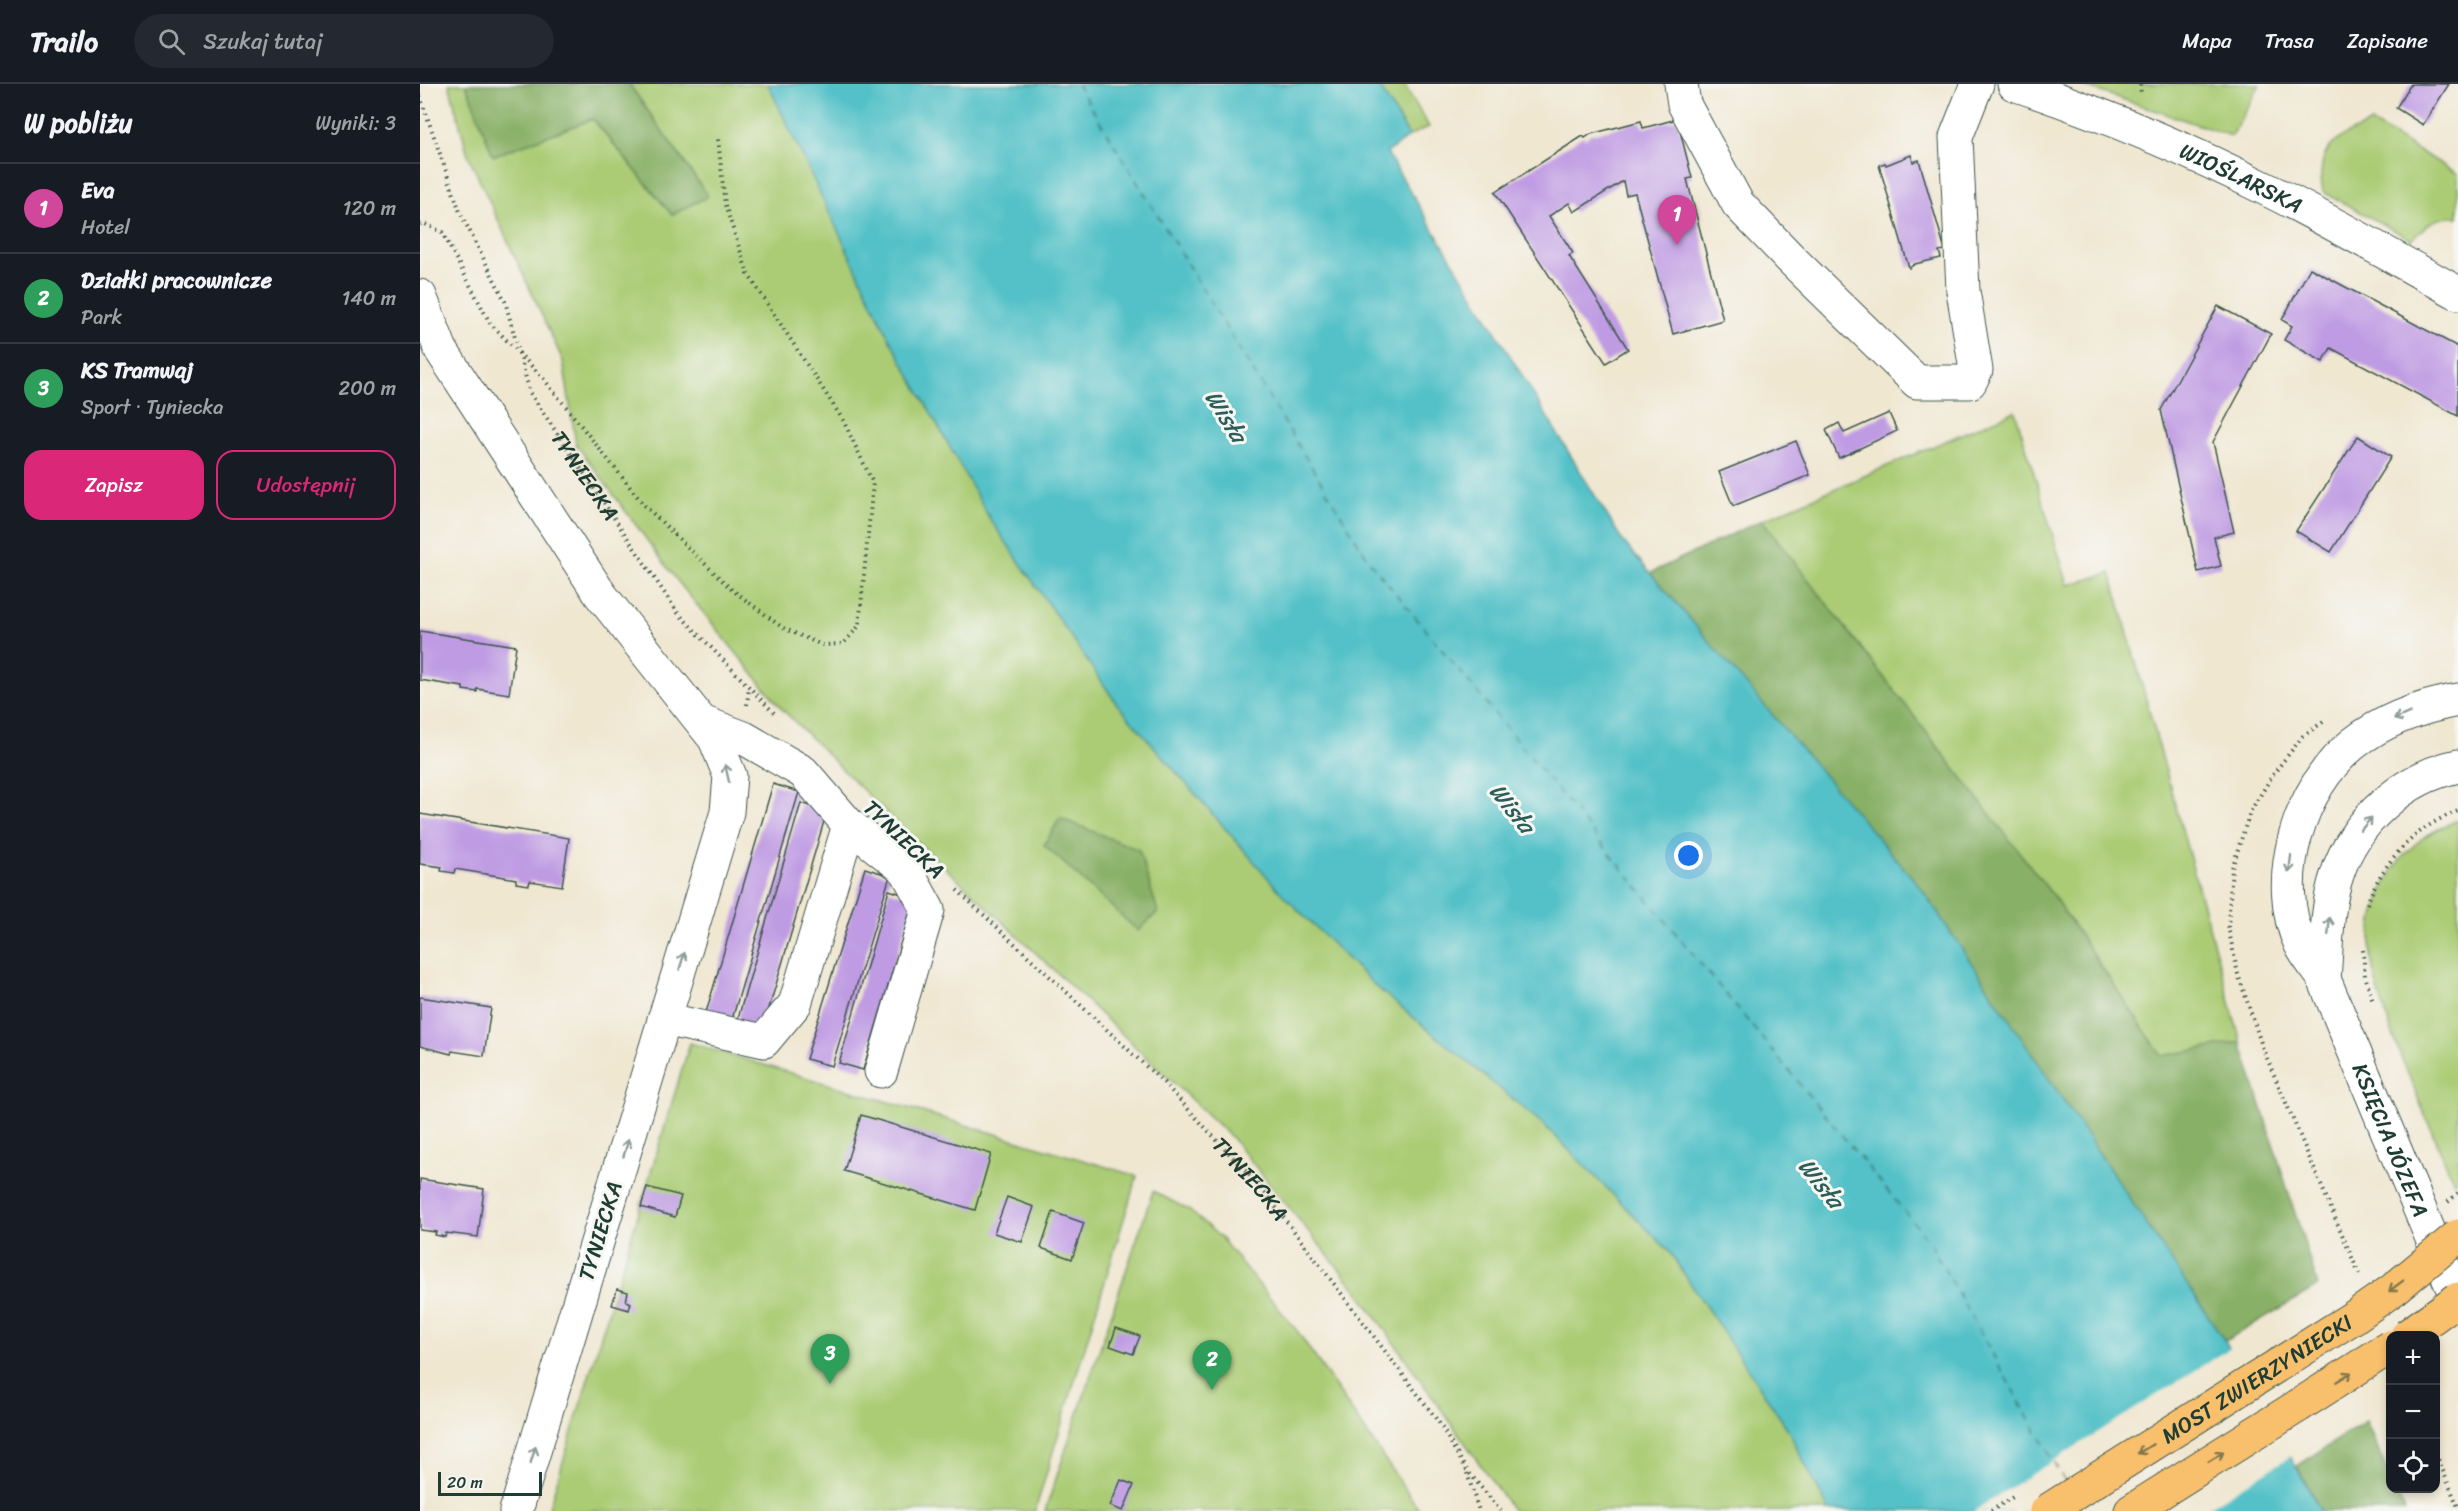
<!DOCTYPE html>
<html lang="pl">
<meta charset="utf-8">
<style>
:root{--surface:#171b24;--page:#242831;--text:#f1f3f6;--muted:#9ea1a6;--line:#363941;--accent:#db2777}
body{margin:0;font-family:Sriracha,sans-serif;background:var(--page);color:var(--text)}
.controls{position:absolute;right:18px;bottom:18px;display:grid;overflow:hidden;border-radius:12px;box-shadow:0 3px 9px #0003}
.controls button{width:54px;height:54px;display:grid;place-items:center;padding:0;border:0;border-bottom:2px solid var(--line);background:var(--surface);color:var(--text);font:30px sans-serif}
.scale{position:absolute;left:18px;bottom:15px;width:104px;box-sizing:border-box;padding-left:6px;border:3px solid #1f3d34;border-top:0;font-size:16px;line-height:21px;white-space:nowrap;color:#1f3d34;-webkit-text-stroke:4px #f6f6f2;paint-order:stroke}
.you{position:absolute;left:1269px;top:772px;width:21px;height:21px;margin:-15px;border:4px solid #fff;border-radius:50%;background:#1a73e8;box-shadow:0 0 0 9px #1a73e833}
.badge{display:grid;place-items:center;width:39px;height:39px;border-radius:50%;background:var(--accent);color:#fff;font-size:20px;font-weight:700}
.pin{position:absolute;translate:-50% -50px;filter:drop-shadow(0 2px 3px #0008)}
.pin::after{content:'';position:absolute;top:32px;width:21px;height:18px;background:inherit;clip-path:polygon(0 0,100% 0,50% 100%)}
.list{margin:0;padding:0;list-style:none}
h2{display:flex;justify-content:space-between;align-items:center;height:78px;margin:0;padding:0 24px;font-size:26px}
h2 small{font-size:20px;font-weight:400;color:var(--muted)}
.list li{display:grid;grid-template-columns:39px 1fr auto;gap:18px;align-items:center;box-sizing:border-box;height:90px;padding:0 24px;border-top:2px solid var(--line)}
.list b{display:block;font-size:22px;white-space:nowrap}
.list p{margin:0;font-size:20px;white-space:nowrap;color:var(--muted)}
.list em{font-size:20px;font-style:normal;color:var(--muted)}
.actions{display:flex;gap:12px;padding:18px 24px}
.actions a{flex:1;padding:14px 0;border:2px solid var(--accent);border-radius:18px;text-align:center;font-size:21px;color:var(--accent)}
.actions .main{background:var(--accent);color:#fff}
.icon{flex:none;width:33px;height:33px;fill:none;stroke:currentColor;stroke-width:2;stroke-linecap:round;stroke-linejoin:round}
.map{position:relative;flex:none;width:2038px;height:1427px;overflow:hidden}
header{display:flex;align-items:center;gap:36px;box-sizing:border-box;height:84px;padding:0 30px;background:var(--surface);border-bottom:2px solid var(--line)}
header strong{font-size:28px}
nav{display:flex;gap:33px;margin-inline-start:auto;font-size:21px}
.search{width:420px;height:54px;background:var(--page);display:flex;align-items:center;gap:15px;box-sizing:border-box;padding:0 21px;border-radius:33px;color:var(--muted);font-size:22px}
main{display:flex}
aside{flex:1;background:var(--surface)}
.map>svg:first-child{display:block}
.green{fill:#abcc75;stroke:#658454;stroke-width:1.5}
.forest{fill:#88b066;stroke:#54764d;stroke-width:1.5}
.water{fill:#52c1c7;stroke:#387f7e;stroke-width:1.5}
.pier{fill:#f0e7d1}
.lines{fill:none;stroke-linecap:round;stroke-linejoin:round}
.ferry{stroke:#2c5e59;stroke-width:1.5;stroke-dasharray:8 6;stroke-linecap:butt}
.building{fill:#bf9be3}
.minor-casing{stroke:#3e564c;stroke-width:35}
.major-casing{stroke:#3e564c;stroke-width:35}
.path{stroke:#3e564c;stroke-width:4;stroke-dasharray:1.5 4.5;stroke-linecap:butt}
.minor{stroke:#fff;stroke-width:33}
.major{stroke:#f8bf6c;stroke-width:33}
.major-bridge-casing{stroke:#3e564c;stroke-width:35;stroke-linecap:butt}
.path-bridge{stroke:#3e564c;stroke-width:4;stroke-dasharray:1.5 4.5;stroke-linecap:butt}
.major-bridge{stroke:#f8bf6c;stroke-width:33}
.oneway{stroke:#8f9e9a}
.oneway2{stroke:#81784d}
.labels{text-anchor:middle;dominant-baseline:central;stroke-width:6;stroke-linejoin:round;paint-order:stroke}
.street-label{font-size:22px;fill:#1f3d34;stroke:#f6f6f2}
.water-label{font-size:24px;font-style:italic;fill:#2c5e59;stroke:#f6f6f2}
</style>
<header>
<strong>Trailo</strong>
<div class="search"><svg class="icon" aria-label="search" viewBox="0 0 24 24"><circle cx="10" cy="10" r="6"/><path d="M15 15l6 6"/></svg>Szukaj tutaj</div>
<nav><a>Mapa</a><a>Trasa</a><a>Zapisane</a></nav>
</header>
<main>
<aside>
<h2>W pobliżu<small>Wyniki: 3</small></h2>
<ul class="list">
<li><span class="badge" style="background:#d1479c">1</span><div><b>Eva</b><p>Hotel</p></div><em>120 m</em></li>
<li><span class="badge" style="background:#2e9e5b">2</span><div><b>Działki pracownicze</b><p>Park</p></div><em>140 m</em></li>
<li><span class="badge" style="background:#2e9e5b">3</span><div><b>KS Tramwaj</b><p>Sport · Tyniecka</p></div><em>200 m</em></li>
</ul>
<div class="actions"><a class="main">Zapisz</a><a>Udostępnij</a></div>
</aside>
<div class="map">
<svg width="2038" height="1427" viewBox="0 0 2038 1427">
<rect width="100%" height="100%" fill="#f6f6f2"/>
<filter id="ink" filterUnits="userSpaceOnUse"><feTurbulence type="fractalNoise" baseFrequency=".0167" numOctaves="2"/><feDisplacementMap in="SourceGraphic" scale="12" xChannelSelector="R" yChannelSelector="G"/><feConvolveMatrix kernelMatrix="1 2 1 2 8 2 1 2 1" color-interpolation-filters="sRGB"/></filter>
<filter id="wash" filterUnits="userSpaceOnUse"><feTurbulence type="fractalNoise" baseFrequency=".008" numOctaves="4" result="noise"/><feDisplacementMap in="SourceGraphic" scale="24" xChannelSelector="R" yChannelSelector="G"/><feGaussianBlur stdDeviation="1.35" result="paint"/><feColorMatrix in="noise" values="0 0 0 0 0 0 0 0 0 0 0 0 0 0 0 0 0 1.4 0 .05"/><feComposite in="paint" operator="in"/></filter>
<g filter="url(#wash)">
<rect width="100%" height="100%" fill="#f0e7d1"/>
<g class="green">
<polygon points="29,0 46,0 73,71 173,35 252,131 288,112 209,0 348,0 468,252 570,435 697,620 863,811 954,901 1123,1040 1249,1167 1367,1344 1409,1427 1093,1427 939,1209 812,1054 444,707 362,625 255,494 156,360 143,277 48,71"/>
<polygon points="958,0 984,0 1009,43 989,52"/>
<polygon points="1657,0 1840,0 1812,52"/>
<path d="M1952,39L2038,90V133C2016,132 2006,140 1992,156L1903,108C1894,64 1916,54 1952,39Z"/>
<polygon points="1595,327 1648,501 1691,489 1821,958 1742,972 1634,813 1342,436"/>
<path d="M2038,736V1095L2034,1099C2011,1044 1986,990 1967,934C1961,914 1953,894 1951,872C1948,832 1965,784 1998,758C2009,748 2025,742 2038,736Z"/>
<polygon points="270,959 717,1092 615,1427 128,1427"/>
<polygon points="733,1107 769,1126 800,1153 878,1248 1000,1427 625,1427"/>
</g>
<g class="forest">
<polygon points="46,0 209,0 288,112 252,131 173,35 73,72"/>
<polygon points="1342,436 1634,813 1742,972 1821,958 1898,1202 1805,1257 1501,804 1230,489"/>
<polygon points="640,734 719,766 738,828 718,847 624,761"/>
<polygon points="1946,1337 1970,1394 1970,1404 1975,1405 1985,1427 1901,1427 1877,1382"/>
</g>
<polygon class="water" points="348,0 958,0 989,52 967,69 1202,456 1501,804 1805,1257 1901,1427 1409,1427 1367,1344 1249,1167 1123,1040 954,901 863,811 697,620 570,435 468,252"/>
<polygon class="pier" points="1812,1263 1874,1370 1783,1427 1554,1427"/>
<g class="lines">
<polyline class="ferry" points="657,0 950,478 1508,1156 1645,1398"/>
</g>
<g id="blocks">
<g class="building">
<polygon points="1991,0 2029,0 2003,41 1976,24"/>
<polygon points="1257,35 1272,94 1267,95 1303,236 1253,250 1215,109 1206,111 1203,97 1154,128 1149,119 1129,132 1153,169 1149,172 1208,265 1186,279 1075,108 1163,52 1165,54 1171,50 1221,37 1223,44"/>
<polygon points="1491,71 1493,78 1499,76 1525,166 1519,167 1521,174 1495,180 1489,184 1459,81 1465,79 1466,81"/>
<polygon points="1890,184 2038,263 2038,332 1911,264 1903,278 1864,256 1872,242 1862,236"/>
<polygon points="1798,222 1851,250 1793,358 1814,448 1794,453 1801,482 1778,488 1741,326"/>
<polygon points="1469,329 1477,347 1419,374 1406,346 1419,339 1424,349"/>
<polygon points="1938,352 1971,373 1911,468 1876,447"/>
<polygon points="1376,357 1390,391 1313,422 1299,388"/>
<polygon points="0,547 96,562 89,610 57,605 57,608 43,606 43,603 0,596"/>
<polygon points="353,700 379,708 311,939 285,932"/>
<polygon points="381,719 407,727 342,948 316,941"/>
<polygon points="0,730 149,754 142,802 110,797 109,801 96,799 96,795 35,785 34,789 21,787 22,783 0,780"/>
<polygon points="445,784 470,792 412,982 386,975"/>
<polygon points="469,806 494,814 443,986 419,979"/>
<polygon points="0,913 71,924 64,972 32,967 31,970 0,962"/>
<polygon points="441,1031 571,1070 555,1126 424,1087"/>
<polygon points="0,1095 64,1105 58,1153 26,1149 25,1153 15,1151 16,1148 0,1146"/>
<polygon points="227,1103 261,1112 255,1133 221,1123"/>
<polygon points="587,1113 614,1123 602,1158 574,1149"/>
<polygon points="633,1128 664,1139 652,1175 621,1164"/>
<polygon points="197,1205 208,1208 206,1217 211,1219 209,1226 192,1221"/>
<polygon points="696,1244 720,1252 713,1270 690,1262"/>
<polygon points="701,1396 714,1401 703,1427 690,1422"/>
</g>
</g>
</g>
<g filter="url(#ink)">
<use href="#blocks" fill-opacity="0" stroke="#3e564c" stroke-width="1.5"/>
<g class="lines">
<g class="minor-casing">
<g id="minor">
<polyline points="1261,0 1264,20 1318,120 1372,176 1497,298 1550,298 1556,286 1543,207 1536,53 1557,0"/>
<path id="s3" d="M1594,0C1680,29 1765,64 1846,105C1911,137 1974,174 2038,209"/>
<polyline points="0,212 21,266 180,510 295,655 310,692 307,728 96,1427"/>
<path id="s4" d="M2038,616C2000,623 1963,636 1933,660C1879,703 1850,797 1881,861C1887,873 1897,884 1904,895L2038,1217"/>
<polyline points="429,741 486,786 508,826 461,987"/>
<path d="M1904,895C1907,861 1906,823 1917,791C1934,737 1984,693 2038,682"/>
<polyline points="244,935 344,957 375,920 429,741 383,688 324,654 282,638"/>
</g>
</g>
<g class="major-casing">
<polyline id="major" points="1711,1427 1878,1322"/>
</g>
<g class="path">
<polyline points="1720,0 1721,11"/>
<path id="s1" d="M0,12L40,128L85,217L110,309L258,529L357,632"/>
<polyline points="0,140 3,139 22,148 70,239 123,294 225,422 311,505 363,544 402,561 423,560 439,542 453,399 423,336 328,190 305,121 298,55"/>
<polyline points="327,621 329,603"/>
<polyline points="1903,638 1883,652 1854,689 1830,728 1812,784 1808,843 1818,890 1843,965 1939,1190"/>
<path id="s2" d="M537,806L744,999L842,1105L1018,1337L1046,1385L1081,1427"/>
<path d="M1947,820C1963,777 1995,743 2038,727"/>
<polyline points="1943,866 1945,892 1953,917"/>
<polyline points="2016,1370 2038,1423"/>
<polyline points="1047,1389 1059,1427"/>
</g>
<use href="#minor" class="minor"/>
<use href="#major" class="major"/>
<g class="major-bridge-casing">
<g id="major-bridge">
<polyline points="1987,1252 2038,1215"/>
<polyline points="1878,1322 1970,1263"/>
<path id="s5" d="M1627,1427L1934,1233L1974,1205L2038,1152"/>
</g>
</g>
<g class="path-bridge">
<polyline points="2028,1118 2038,1109"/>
<polyline points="1571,1427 1596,1411"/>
</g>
<use href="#major-bridge" class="major-bridge"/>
</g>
<defs><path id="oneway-shaft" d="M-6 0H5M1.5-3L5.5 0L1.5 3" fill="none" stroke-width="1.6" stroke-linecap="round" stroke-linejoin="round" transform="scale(1.5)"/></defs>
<g class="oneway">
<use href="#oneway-shaft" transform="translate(1982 632) rotate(156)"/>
<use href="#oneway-shaft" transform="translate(307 689) rotate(-103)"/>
<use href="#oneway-shaft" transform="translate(1946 740) rotate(-50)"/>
<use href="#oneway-shaft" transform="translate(1870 780) rotate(97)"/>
<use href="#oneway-shaft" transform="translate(1909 842) rotate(-85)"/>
<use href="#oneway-shaft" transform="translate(262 877) rotate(-73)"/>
<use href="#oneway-shaft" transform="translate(206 1064) rotate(-73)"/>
<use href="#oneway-shaft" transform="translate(113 1371) rotate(-73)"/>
</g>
<g class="oneway2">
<use href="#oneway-shaft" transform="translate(1976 1202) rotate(143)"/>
<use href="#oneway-shaft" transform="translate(1924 1293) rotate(-32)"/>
<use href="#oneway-shaft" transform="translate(1725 1365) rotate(148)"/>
<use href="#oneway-shaft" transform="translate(1796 1373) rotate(-32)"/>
</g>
</g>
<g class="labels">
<g class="street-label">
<text stroke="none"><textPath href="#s3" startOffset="246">WIOŚLARSKA</textPath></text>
<text stroke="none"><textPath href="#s1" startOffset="417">TYNIECKA</textPath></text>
<text transform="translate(484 755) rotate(44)">TYNIECKA</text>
<text stroke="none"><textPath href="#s4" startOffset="552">KSIĘCIA JÓZEFA</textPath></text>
<text stroke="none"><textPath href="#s2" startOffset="412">TYNIECKA</textPath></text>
<text transform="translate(180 1147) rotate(-73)">TYNIECKA</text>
<text stroke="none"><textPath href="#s5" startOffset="248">MOST ZWIERZYNIECKI</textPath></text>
</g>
<g class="water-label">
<text transform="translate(806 332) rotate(58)">Wisła</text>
<text transform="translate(1092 724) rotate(51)">Wisła</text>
<text transform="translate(1401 1099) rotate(51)">Wisła</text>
</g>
</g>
</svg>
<div class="controls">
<button>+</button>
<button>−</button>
<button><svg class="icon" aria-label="locate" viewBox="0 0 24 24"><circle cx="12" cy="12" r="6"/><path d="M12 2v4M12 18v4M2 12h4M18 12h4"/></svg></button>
</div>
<div class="scale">20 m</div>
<div class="you"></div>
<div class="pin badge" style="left:1257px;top:161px;background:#d1479c">1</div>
<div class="pin badge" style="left:792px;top:1306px;background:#2e9e5b">2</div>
<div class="pin badge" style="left:410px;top:1300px;background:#2e9e5b">3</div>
</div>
</main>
